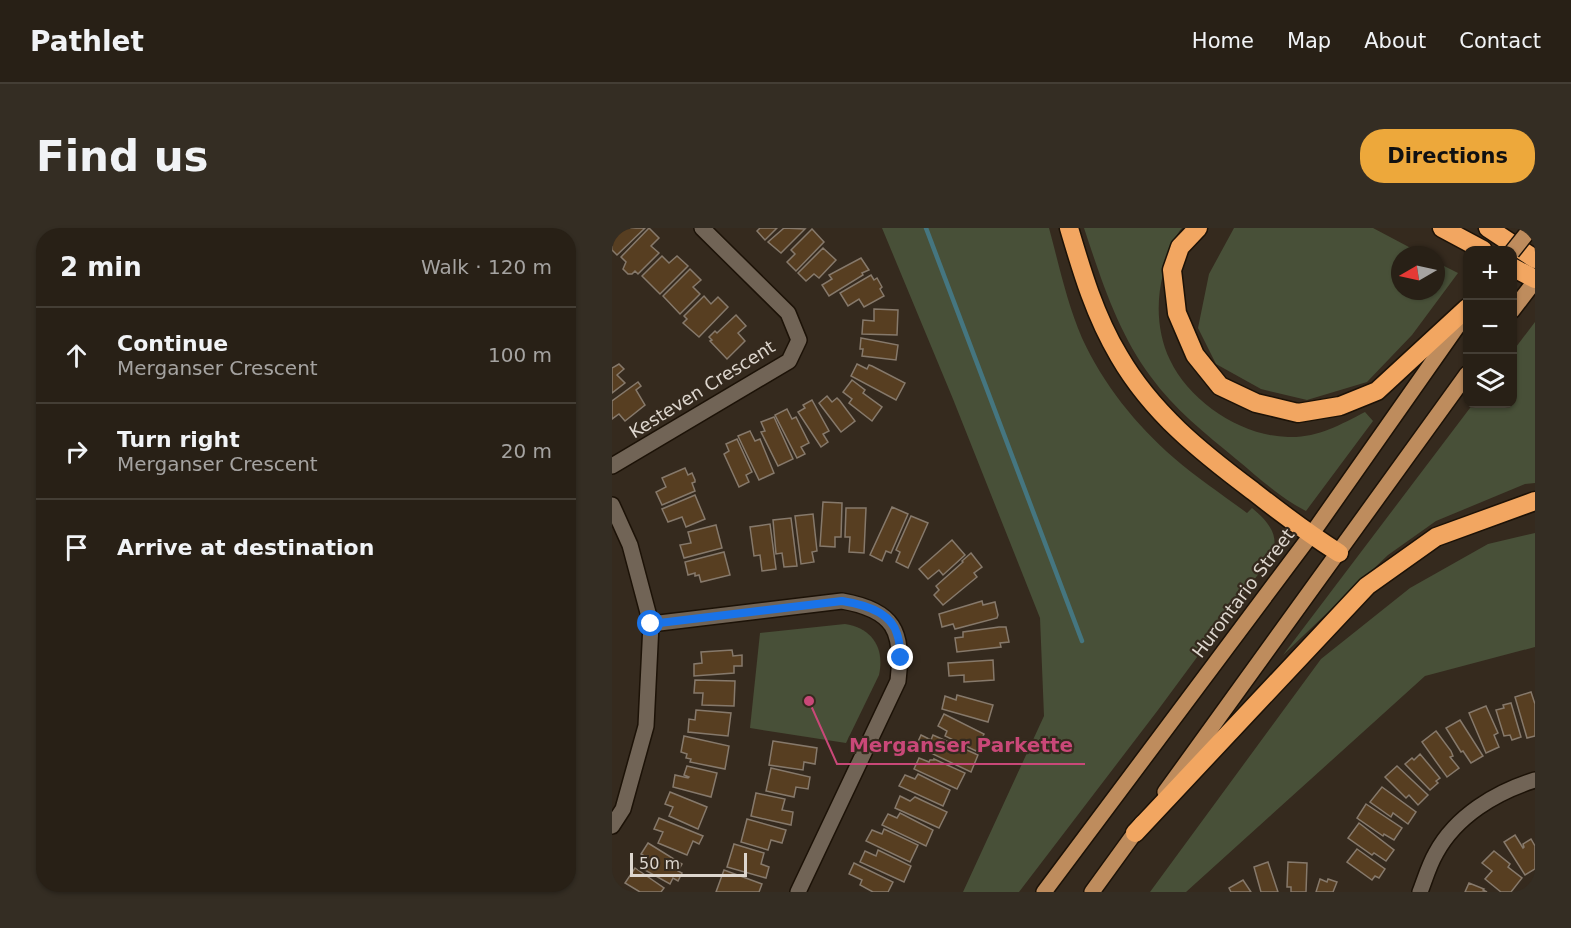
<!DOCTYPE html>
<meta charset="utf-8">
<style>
:root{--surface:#282016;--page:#342d23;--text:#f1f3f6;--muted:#a5a3a1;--line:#443e35;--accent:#eda83b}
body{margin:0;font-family:"DejaVu Sans",sans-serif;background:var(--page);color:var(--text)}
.controls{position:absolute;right:18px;top:18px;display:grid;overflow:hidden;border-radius:12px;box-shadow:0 2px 4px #0004}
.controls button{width:54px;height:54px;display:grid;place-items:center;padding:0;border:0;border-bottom:2px solid var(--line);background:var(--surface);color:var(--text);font:30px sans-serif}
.compass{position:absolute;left:779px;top:18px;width:54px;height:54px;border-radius:50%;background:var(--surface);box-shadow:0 2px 4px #0004;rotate:261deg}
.scale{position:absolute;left:18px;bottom:15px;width:117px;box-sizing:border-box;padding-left:6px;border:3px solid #ddd6ce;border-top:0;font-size:16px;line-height:21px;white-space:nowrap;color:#ddd6ce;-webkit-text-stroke:4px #352a1e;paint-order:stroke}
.stop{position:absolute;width:18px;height:18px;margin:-14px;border:4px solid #1a73e8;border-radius:50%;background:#fff}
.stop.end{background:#1a73e8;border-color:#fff;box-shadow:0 2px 6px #0008}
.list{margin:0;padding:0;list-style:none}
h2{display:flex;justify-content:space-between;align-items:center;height:78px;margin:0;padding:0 24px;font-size:26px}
h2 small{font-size:20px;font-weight:400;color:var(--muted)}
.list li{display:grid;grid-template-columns:39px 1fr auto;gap:18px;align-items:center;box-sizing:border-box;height:96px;padding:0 24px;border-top:2px solid var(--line)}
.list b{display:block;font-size:22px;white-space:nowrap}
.list p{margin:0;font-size:20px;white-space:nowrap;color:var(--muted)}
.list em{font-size:20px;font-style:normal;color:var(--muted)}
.icon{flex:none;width:33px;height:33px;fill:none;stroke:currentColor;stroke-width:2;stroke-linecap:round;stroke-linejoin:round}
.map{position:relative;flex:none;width:923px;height:664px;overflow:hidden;border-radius:24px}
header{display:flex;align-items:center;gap:36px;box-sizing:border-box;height:84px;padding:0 30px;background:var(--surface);border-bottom:2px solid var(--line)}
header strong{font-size:28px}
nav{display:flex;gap:33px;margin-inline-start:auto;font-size:21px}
.intro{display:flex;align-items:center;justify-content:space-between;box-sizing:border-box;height:144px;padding:0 36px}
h1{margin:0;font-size:42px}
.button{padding:15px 27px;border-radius:24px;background:var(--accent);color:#111;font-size:21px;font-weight:700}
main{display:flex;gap:36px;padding:0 36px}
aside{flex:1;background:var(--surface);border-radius:24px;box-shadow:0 2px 4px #0004}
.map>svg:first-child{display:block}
.green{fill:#485038}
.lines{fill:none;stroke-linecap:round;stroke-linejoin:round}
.stream{stroke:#457680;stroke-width:4.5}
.building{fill:#573e21;stroke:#86796b;stroke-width:1.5}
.minor-casing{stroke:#1c1207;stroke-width:18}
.major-casing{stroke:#1c1207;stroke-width:18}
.highway-casing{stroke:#1c1207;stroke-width:21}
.minor{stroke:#716456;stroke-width:15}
.major{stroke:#be8c5d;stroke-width:15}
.highway{stroke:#f2a661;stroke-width:18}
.major-bridge-casing{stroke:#1c1207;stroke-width:18;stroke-linecap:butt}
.major-bridge{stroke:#be8c5d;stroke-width:15}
.route{stroke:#1a73e8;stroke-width:8}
.labels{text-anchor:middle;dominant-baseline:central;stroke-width:4.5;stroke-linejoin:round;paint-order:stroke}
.street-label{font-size:18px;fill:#ddd6ce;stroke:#352a1e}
.leader{fill:none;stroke:#c94878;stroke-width:2}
.callout-dot{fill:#c94878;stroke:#352a1e;stroke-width:2}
.callout-label{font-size:20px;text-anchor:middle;font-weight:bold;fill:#c94878;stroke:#352a1e;stroke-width:4.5;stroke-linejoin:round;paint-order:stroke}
</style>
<header>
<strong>Pathlet</strong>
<nav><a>Home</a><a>Map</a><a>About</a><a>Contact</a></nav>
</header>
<div class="intro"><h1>Find us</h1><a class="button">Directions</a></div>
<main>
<aside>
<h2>2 min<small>Walk · 120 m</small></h2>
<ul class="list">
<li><svg class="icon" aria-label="ahead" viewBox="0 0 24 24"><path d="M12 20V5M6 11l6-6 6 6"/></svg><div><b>Continue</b><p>Merganser Crescent</p></div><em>100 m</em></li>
<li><svg class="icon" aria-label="right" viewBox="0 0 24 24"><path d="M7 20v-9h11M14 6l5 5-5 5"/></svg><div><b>Turn right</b><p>Merganser Crescent</p></div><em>20 m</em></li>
<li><svg class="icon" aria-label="arrive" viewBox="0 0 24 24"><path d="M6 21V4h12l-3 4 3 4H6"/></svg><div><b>Arrive at destination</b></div></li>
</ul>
</aside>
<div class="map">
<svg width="923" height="664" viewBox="0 0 923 664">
<rect width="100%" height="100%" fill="#352a1e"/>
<g class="green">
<path d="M270,0H437C447,37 455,75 470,110C491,156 524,197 562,230C585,250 611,267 635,285L640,280C658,295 671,311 656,333L546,482L407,664H351L432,488L428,390L341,171Z"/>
<path d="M472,0H570C559,13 554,31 551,46C544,74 545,105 558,132C578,174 629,208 676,209C705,210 728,197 753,184L761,193L694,283C668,270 646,249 624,231C594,206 562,181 539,149C506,105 489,51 472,0Z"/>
<polygon points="622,0 761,0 812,27 788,27 788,63 824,63 824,34 846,45 800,107 755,154 695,172 649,161 604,136 586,100 597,46"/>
<polygon points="923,94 923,255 913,256 824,293 776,327 671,427 861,176 900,176 901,123"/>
<polygon points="923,305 923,419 813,448 574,664 538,664 709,431 798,360 876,316"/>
<path d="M233,396C260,400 273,420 267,447L234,515L138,500L148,405Z"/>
</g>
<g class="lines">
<polyline class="stream" points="314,0 470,413"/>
</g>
<g class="building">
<polygon points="0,0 33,0 5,27 0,22"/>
<polygon points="37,0 47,10 39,18 47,25 26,46 23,43 20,46 16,46 11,41 14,34 9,29"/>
<polygon points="148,0 165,0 153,12 145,3"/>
<polygon points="172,0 193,1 169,25 156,14"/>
<polygon points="200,1 212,14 184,43 175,34 183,26 179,22"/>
<polygon points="211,20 224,32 207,50 202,46 194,53 186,45"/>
<polygon points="50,28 57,35 65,28 76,38 48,66 30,48"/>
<polygon points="249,30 257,42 250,45 251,47 217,68 210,57 220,51 217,47"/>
<polygon points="78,41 89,52 81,59 88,66 68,86 51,68"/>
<polygon points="259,47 262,52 265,50 270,59 268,61 272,68 252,79 247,71 236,78 228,65"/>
<polygon points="92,68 99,76 106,69 116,79 87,109 71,95 75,91 72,88"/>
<polygon points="262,81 286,82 285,107 250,106 251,92 262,93"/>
<polygon points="124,87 134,98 126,105 133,113 115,131 98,113 100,112 97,109 103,103 105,105"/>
<polygon points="249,110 286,117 284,132 250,128 251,121 248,121"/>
<polygon points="7,136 12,141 5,147 13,155 0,165 0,140"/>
<polygon points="245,136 255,141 257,137 260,138 293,155 284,172 239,148"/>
<polygon points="240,152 253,162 251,165 270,179 260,193 237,175 240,171 231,164"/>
<polygon points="26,154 29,158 24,162 33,177 13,193 7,186 0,191 0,173"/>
<polygon points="215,168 220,174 225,170 228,173 243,193 229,204 207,175"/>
<polygon points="200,172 217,203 211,206 216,214 209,219 186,184 193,180 191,177"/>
<polygon points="175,181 180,191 184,189 197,215 189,219 193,226 185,230 163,187"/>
<polygon points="162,189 181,231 166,238 149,204 153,203 149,194"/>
<polygon points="138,203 143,213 148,211 162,245 147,252 126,208"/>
<polygon points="125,211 140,244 134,247 137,254 127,259 112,226 117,223 114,216"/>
<polygon points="73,240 76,247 80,245 83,252 83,254 80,255 83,263 50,277 44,264 54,259 50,250"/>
<polygon points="83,267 93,291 74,299 70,289 56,294 50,281"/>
<polygon points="211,274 230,275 229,309 223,309 223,319 208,318"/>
<polygon points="280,279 296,286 279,325 274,323 270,333 258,327"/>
<polygon points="234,280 254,280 252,325 237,324 238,309 233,309"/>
<polygon points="201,286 205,323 200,324 202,334 189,336 183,288"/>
<polygon points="299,288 316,295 296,340 284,334 288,324 284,322"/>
<polygon points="179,290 185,338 172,339 170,325 164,326 161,292"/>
<polygon points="158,296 164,341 150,343 148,327 142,328 138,299"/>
<polygon points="104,297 110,320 72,330 68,317 79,315 76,304"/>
<polygon points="340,312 353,327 331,347 327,342 316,351 307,341"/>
<polygon points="112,324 118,347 89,354 87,347 83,348 83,345 76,347 73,334"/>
<polygon points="359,325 370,339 362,345 365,349 331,377 322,367 327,362 324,358 351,334 350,333"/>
<polygon points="370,373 371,377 383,374 386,387 385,390 343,401 341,396 330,399 327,386"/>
<polygon points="387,399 394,399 397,414 388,415 389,419 345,424 343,410 351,409 351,404"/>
<polygon points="120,422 121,428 130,427 130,438 122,438 122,445 82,448 82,436 90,435 89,424"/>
<polygon points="381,432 382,452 352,454 352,447 337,448 336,435"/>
<polygon points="83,452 123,453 122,478 90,477 91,465 82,465"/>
<polygon points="919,464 923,476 923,508 915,510 903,469"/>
<polygon points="345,467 381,477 376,494 330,481 333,468 344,472"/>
<polygon points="899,475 909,509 900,512 898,507 892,508 884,482 892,480 891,477"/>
<polygon points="874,478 886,505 882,507 887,519 874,525 857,485"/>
<polygon points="84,482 119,485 116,508 76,504 77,491 83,492"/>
<polygon points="332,486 372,506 364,523 333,508 335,503 326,498"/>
<polygon points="848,492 871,528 859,535 851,523 849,524 834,500"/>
<polygon points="824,503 839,523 841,528 838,529 847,540 835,549 810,514"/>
<polygon points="309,507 319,512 321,507 366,527 359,544 304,518"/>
<polygon points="72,508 117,518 113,541 78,534 79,531 74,530 75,526 69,524"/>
<polygon points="161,513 205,520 203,536 192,534 191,542 157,537"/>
<polygon points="808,526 828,550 824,553 826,555 818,562 793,536 800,530 802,532"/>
<polygon points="307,530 317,534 318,532 322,532 322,531 353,545 345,561 302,541"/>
<polygon points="75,538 105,545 99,569 61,559 63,547 76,550 77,549 72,547"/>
<polygon points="785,538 816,567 806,577 797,567 794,570 773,549"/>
<polygon points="159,540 198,549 196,561 184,559 182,569 154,563"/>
<polygon points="306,546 338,562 331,578 287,558 293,547 303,551"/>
<polygon points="770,559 804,584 796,596 781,585 779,589 758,574"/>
<polygon points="58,564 95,579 86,601 57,588 61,579 53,576"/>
<polygon points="144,565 173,571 170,582 181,584 179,597 139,588"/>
<polygon points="288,568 298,573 303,569 335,584 327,600 283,580"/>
<polygon points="754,576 790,600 782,612 772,606 771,608 745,590"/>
<polygon points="288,585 321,602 314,618 270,597 276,586 285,590"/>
<polygon points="47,590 91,608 87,616 81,613 75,627 46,615 51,604 42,601"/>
<polygon points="135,591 174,602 170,615 159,612 156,622 129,614"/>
<polygon points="747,595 782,622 774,633 762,625 760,627 736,610"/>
<polygon points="272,601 306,617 298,634 254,613 260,602 270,606"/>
<polygon points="903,607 911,620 912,619 911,616 919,611 923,618 923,641 913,647 892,614"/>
<polygon points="36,615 70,636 66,643 70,645 66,653 61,650 58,656 31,641 36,630 29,626"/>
<polygon points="122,616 152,625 149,636 157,639 154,650 115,639"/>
<polygon points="745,621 773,641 767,650 763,648 760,652 735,634"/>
<polygon points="266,622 299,638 292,654 248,634 253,623 264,628"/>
<polygon points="882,623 898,636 896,639 910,650 899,664 889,664 873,651 880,643 870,635"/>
<polygon points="656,634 666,664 649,664 642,639"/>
<polygon points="676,634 695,635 694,664 679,664 679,659 675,659"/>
<polygon points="242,635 281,654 276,664 261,664 248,657 250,652 237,646"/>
<polygon points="23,640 52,660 49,664 28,664 13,655"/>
<polygon points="112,642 150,656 147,664 104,664"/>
<polygon points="708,651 715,654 716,651 725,654 721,664 704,664"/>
<polygon points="631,652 639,664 619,664 617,660"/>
<polygon points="857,655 872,661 871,662 875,664 853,664"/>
</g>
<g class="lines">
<g class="minor-casing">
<g id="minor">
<polyline points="0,238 177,133 187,112 176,85 90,0"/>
<polyline points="0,277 18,317 39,396 34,498 11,581 0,598"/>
<path d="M39,396L230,373C282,382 292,403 286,453L186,664"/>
<path d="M808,664C813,651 817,637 824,625C844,588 884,564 923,552"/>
</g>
</g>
<g class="major-casing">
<g id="major">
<polyline points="900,83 923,53"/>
<polyline points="553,564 855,146"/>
<polyline points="432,664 699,307 852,89"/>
<polyline points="480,664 530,595"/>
</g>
</g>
<g class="highway-casing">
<g id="highway">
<path d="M457,0C470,44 483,88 507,128C540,185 589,224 641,263C669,285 697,306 727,325"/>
<polyline points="586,0 568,19 560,42 565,85 583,127 608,158 644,175 686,185 728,178 765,163 855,80"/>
<polyline points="830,0 871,22"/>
<polyline points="876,0 923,31"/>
<polyline points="900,39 923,51"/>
<polyline points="523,605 755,358 824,309 923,273"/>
</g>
</g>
<use href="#minor" class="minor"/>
<use href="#major" class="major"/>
<use href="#highway" class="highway"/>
<g class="major-bridge-casing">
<polyline id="major-bridge" points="900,24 919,0"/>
</g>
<use href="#major-bridge" class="major-bridge"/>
</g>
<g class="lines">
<path class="route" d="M39,396L230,373C250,376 279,384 285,406C288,414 288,422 289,430"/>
</g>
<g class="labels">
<g class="street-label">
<text transform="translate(90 161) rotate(-32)">Kesteven Crescent</text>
<text transform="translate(631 365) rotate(-53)">Hurontario Street</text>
</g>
</g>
<path class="leader" d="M197 473L225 536H473"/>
<circle class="callout-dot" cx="197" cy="473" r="6"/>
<g class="callout-label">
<text x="349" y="524">Merganser Parkette</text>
</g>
</svg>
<div class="controls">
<button>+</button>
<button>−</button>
<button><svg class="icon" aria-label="layers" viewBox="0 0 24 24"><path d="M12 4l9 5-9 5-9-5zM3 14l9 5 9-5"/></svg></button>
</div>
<svg class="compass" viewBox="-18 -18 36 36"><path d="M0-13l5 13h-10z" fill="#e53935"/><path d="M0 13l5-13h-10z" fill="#a5a3a1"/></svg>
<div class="scale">50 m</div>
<div class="stop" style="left:39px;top:396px"></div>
<div class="stop end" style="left:289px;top:430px"></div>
</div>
</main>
